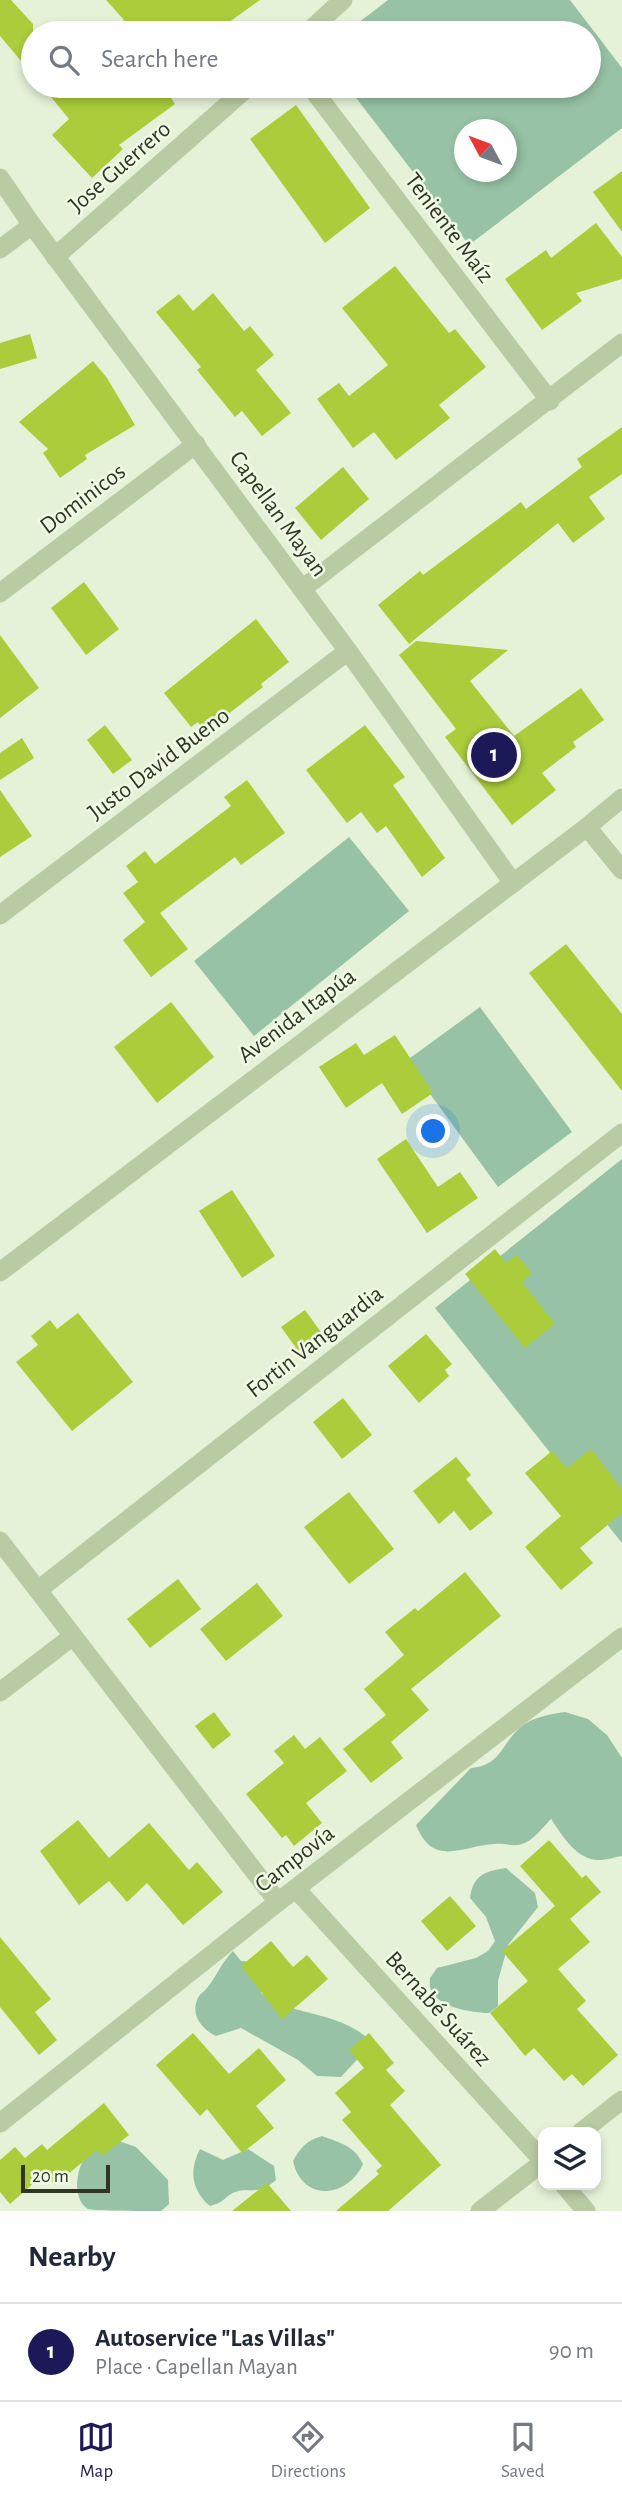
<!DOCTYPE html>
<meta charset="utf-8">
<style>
:root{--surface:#fff;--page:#f2f2f3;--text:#1f2937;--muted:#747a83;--line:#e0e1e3;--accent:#1c1959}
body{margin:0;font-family:"Alegreya Sans",sans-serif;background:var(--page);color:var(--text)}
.controls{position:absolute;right:21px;bottom:21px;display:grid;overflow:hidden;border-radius:14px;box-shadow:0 4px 10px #0003}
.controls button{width:63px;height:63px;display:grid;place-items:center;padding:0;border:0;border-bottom:2px solid var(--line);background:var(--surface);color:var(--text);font:35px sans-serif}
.compass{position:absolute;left:454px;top:119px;width:63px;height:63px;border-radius:50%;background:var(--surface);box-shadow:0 4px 10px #0003;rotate:311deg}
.scale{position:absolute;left:21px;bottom:18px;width:89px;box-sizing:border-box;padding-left:7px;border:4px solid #313526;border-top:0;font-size:19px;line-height:24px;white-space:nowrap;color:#313526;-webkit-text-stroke:5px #eefae4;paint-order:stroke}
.you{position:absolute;left:434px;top:1132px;width:24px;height:24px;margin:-18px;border:5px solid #fff;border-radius:50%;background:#1a73e8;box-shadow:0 0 0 10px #1a73e833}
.badge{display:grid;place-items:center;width:46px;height:46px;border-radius:50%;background:var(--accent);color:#fff;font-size:23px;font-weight:700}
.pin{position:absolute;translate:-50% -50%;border:4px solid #fff;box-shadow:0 2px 7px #0006}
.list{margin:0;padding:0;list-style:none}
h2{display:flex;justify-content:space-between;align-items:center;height:91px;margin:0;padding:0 28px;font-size:30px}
h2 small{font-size:23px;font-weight:400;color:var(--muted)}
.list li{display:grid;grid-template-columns:46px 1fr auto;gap:21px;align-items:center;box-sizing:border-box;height:98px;padding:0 28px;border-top:2px solid var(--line)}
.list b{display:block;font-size:26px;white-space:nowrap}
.list p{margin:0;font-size:23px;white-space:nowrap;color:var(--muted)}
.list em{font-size:23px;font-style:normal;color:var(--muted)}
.icon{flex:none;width:38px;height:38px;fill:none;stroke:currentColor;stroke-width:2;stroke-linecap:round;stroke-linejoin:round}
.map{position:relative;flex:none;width:622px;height:2211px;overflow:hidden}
.search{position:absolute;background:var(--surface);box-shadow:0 4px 10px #0003;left:21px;right:21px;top:21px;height:77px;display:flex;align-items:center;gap:18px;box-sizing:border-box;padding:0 24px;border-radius:38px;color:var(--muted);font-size:26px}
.sheet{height:189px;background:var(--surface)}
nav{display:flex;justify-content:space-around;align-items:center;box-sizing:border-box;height:98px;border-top:2px solid var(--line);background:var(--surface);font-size:19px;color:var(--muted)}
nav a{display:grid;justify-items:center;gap:4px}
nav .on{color:var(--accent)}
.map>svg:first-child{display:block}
.green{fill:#97c2a5;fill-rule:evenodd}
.building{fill:#abcd3b}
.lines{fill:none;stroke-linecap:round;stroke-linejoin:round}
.minor{stroke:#b9cba3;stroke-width:19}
.labels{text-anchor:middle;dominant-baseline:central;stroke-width:5;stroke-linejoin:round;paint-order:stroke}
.street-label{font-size:24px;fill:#313526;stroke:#eefae4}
</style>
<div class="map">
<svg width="622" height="2211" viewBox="0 0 622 2211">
<rect width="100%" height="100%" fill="#e5f2d8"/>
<g class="green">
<path d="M388,0H570L622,68V128L469,245L347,86H589V33H345ZM464,130H506V172H464Z"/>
<polygon points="349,837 409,911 254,1036 194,961"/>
<polygon points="480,1007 572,1132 498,1187 406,1061"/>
<polygon points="622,1159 622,1543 435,1308"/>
<path d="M565,1712L588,1719L607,1735L622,1758V1856C615,1857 607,1860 600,1860C577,1861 562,1835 551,1819C542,1828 534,1840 522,1844C514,1847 504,1843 495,1844C463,1845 434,1869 416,1825L471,1768C502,1765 501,1743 522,1726C533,1717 551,1714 565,1712Z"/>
<path d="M506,1868L535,1893L538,1907L508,1945L498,1981V2006L489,2013C473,2013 437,2007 431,1990C429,1986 430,1982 430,1978L437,1968L476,1958L488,1951L495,1941L486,1917L470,1898C473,1875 485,1871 506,1868Z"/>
<path d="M233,1951L241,1961L254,1962L260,1981L261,1993C269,1998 277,2004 285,2006C313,2015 344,2018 366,2037L365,2051L341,2077L317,2076L298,2060L241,2028L216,2036C201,2029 189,2013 199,1996C201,1993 205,1991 207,1988C217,1976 221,1963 233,1951Z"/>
<path d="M322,2136C340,2143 354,2145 363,2164C347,2199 302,2202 293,2161C301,2147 307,2140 322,2136Z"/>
<path d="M113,2139L136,2147L168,2180L169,2204L161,2211C147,2211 98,2211 88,2209C71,2199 76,2164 89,2153C95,2147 105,2144 113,2139Z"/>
<path d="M200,2149L223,2160L248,2149L274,2166L276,2180C255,2198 248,2185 231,2194C222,2200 222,2203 210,2206C191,2190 189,2170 200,2149Z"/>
</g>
<g class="building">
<polygon points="0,0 11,0 33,24 33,75 0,36"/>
<polygon points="106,0 260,0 214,33 106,33 124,20"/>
<polygon points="42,86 163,86 175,104 119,145 123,149 92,178 52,135 69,119"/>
<polygon points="296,105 370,208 325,243 250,139"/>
<polygon points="622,171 622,232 593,192"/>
<polygon points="596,223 622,257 622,279 576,293 582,301 542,330 505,279 546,250 551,258"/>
<polygon points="395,266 449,333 455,329 486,367 439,405 450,418 396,460 374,432 353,448 317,399 339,383 349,396 388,365 342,308"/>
<polygon points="213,293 244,331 250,326 274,355 256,370 291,413 262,436 242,411 235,417 197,370 201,367 156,312 179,294 193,311"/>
<polygon points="30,334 37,358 0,369 0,343"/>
<polygon points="93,361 107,378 135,425 85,455 87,459 60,478 43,453 48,449 19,422"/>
<polygon points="622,427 622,474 589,497 605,519 573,543 558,523 409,644 378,605 420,571 423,575 521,502 526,509 582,467 577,459"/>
<polygon points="343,467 369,499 321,540 295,508"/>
<polygon points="84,582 119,629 86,655 51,608"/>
<polygon points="256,619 289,662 261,684 263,687 205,732 198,722 191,727 164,693"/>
<polygon points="0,635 39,688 0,718"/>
<polygon points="416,641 508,650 470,681 514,736 581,688 604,720 573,742 576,747 542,773 556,790 512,825 445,737 456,729 399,655"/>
<polygon points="105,725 132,760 113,774 87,740"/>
<polygon points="365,725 405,777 393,785 445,858 422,877 386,826 377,833 361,812 347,823 306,770"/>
<polygon points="22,738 34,758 0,780 0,753"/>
<polygon points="247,780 285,833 241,865 235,857 160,913 188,949 151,977 123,940 145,922 123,893 138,882 126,866 145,851 155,864 231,806 224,797"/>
<polygon points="0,790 32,836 0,857"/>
<polygon points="566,944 622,1014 622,1091 529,973"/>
<polygon points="171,1002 214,1057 157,1103 114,1047"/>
<polygon points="395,1035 433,1093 402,1114 382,1083 346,1108 319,1067 356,1043 364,1055"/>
<polygon points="406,1139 438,1187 460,1172 478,1198 427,1233 377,1159"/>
<polygon points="232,1190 275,1256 242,1278 199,1211"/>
<polygon points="495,1249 506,1263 517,1255 532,1273 522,1282 555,1324 525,1348 465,1274"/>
<polygon points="305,1310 328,1342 304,1359 281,1327"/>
<polygon points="78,1313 133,1382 72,1431 16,1362 38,1345 31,1336 50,1320 57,1329"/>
<polygon points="426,1334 452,1364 445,1370 449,1376 419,1403 388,1366"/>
<polygon points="343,1398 372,1435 342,1459 313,1422"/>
<polygon points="591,1449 622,1489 622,1513 580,1548 593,1563 561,1590 525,1547 561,1516 525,1473 552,1451 567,1468"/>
<polygon points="456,1457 471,1475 466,1479 493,1513 470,1531 454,1511 439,1524 413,1491"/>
<polygon points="349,1492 394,1549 349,1584 304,1527"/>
<polygon points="465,1572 501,1616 411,1689 429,1710 391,1742 403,1758 371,1783 343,1749 386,1715 364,1689 404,1655 385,1632 415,1608 418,1611"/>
<polygon points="178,1579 201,1609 150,1648 127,1619"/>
<polygon points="257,1583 283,1616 226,1661 200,1629"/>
<polygon points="214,1712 231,1735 213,1749 195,1726"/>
<polygon points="294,1735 305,1749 320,1737 347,1771 306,1803 322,1823 294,1846 286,1835 282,1838 246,1794 284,1763 274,1751"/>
<polygon points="78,1820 109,1858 149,1823 189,1870 197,1862 223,1892 183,1925 147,1883 127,1902 109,1881 79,1905 40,1851"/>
<polygon points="549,1840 582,1878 586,1875 601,1892 570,1919 590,1942 558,1969 586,2001 577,2009 618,2055 583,2086 572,2074 564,2081 534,2048 525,2056 490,2013 528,1981 502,1951 555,1906 520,1866"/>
<polygon points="450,1896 476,1926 447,1951 421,1921"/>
<polygon points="0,1937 51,1999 35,2012 57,2040 39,2055 0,2007"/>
<polygon points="271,1941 293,1967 307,1955 328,1979 282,2019 241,1966"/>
<polygon points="193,2033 229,2074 259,2048 286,2080 256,2106 274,2128 242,2153 207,2109 200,2116 156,2065"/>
<polygon points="369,2033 394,2063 386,2070 405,2091 390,2105 441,2165 388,2211 336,2211 379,2174 376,2171 382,2166 342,2120 351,2112 335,2093 364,2068 349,2050"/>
<polygon points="104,2103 129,2135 102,2156 97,2150 55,2185 45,2173 10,2204 0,2192 0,2160 15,2147 25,2158 42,2144 47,2150"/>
<polygon points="267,2183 291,2211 232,2211"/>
</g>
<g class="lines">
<g class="minor">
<polyline points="307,33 343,0"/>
<polyline points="310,86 550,401"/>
<polyline points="0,178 32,225 348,651 513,883"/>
<polyline points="0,249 32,225"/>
<polyline points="55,257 249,86"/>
<polyline points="302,589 622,343"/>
<polyline points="0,593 196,444"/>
<polyline points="587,827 622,870"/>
<polyline points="0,915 348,651"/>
<polyline points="0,1272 587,827 622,798"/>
<polyline points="0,1541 278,1902"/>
<polyline points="38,1590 622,1133"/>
<polyline points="0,1692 73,1636"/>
<polyline points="296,1889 543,2161"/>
<polyline points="0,2123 278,1902 622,1637"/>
<polyline points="581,2132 622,2100"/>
<polyline points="564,2185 586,2211"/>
<polyline points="480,2211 543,2162"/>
</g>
</g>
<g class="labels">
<g class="street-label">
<text transform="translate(120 167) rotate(-41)">Jose Guerrero</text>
<text transform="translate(449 228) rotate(53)">Teniente Maíz</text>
<text transform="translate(83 499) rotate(-37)">Dominicos</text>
<text transform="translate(278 514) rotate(54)">Capellan Mayan</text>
<text transform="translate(159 764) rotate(-37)">Justo David Bueno</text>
<text transform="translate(297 1016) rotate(-37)">Avenida Itapúa</text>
<text transform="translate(315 1342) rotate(-38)">Fortin Vanguardia</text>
<text transform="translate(295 1859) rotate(-38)">Campovía</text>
<text transform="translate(438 2009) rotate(48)">Bernabé Suárez</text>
</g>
</g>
</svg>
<div class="controls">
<button><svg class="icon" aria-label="layers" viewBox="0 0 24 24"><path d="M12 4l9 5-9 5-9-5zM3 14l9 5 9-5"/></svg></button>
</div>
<svg class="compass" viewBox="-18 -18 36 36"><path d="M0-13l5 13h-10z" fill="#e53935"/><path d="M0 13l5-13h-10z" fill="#747a83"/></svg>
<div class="scale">20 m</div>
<div class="you"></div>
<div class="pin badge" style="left:494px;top:755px">1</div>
<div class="search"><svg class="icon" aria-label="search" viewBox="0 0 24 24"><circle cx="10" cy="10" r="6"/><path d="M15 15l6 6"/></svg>Search here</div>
</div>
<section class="sheet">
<h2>Nearby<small></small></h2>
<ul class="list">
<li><span class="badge">1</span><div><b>Autoservice &quot;Las Villas&quot;</b><p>Place · Capellan Mayan</p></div><em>90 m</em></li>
</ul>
</section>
<nav>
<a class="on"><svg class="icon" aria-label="map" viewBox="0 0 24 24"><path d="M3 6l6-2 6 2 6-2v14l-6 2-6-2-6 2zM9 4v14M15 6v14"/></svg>Map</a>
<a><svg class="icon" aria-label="directions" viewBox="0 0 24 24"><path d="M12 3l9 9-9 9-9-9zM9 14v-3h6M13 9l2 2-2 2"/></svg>Directions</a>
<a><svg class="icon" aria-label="saved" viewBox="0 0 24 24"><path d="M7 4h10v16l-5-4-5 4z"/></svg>Saved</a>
</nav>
